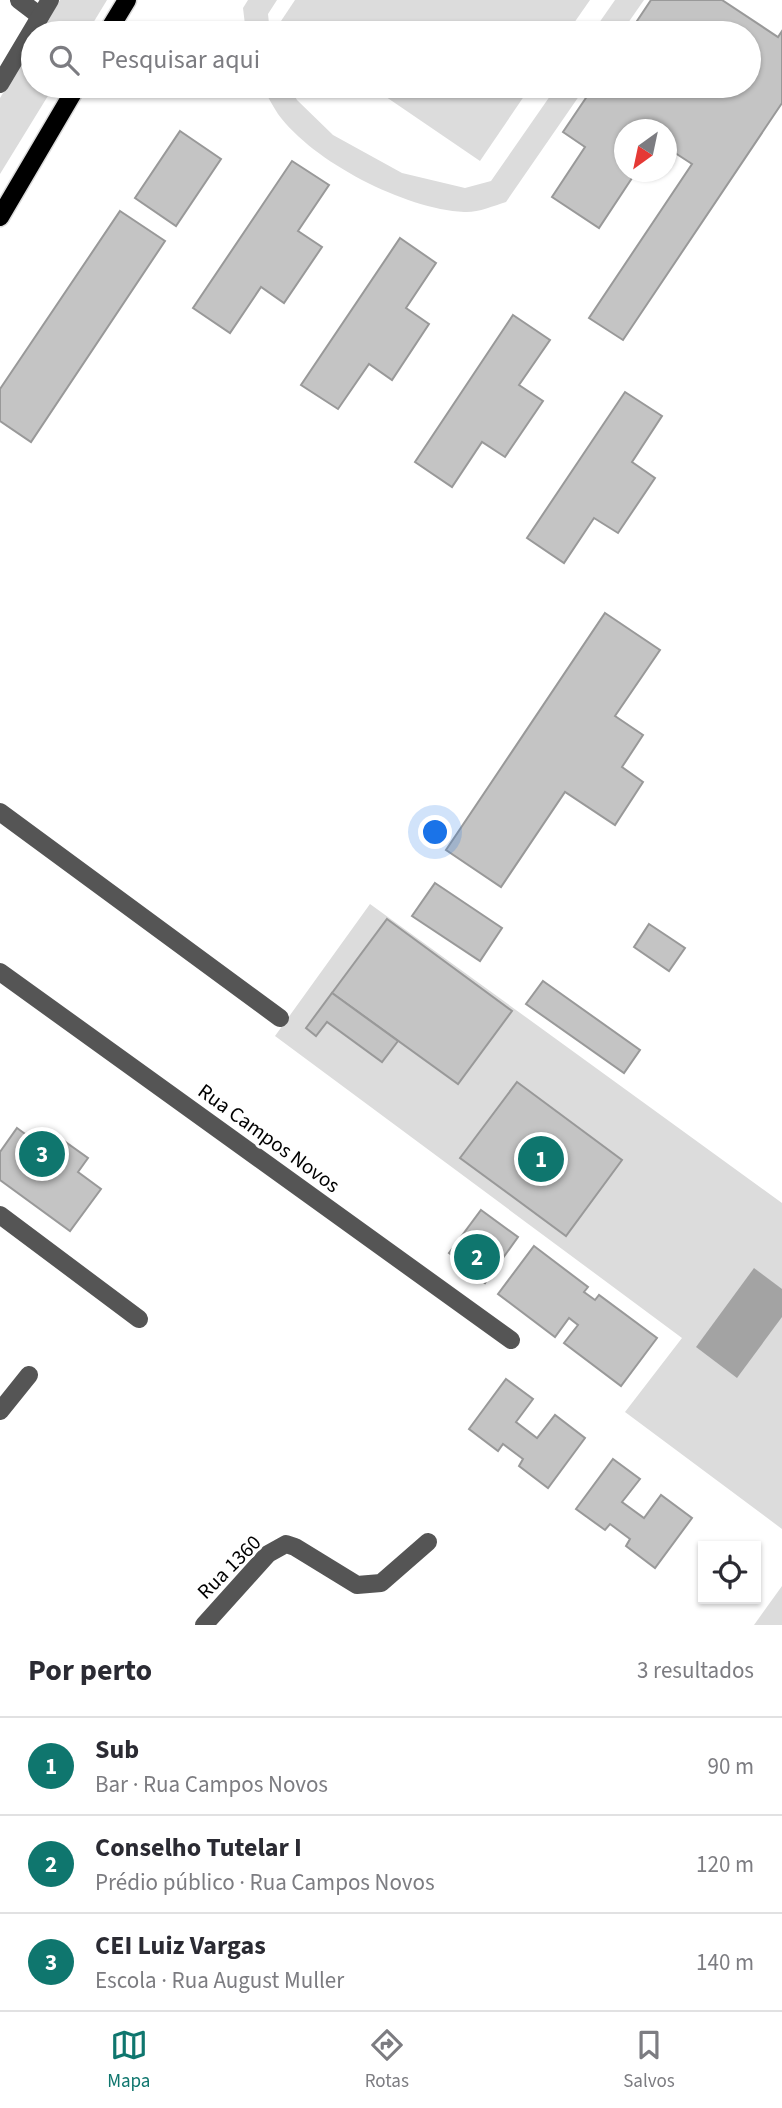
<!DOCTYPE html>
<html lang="pt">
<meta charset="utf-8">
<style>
:root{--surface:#fff;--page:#f7f7f7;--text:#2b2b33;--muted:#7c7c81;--line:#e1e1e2;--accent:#0f766e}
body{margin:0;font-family:"Source Sans 3",sans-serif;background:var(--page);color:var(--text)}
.controls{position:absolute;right:21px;bottom:21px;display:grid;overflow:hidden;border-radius:0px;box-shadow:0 2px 5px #0004}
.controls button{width:63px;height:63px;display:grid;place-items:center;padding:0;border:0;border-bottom:2px solid var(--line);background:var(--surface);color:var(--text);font:35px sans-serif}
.compass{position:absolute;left:614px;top:119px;width:63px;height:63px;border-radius:50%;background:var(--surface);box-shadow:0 2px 5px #0004;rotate:213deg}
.you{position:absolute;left:436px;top:833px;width:24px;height:24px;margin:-18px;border:5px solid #fff;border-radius:50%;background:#1a73e8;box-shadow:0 0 0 10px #1a73e833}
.badge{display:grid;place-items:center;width:46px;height:46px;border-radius:50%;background:var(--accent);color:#fff;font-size:23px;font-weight:700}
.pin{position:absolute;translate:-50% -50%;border:4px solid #fff;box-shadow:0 2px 7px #0006}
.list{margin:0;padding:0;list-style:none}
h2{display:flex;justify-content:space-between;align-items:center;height:91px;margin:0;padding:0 28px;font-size:30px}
h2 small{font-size:23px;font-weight:400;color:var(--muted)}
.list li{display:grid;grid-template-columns:46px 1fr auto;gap:21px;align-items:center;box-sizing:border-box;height:98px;padding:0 28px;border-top:2px solid var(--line)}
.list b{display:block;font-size:26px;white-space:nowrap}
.list p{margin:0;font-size:23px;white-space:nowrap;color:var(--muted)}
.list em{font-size:23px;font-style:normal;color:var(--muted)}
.icon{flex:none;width:38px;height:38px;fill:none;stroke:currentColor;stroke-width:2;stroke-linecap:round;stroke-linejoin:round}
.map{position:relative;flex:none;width:782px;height:1625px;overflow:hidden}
.search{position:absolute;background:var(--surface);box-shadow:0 2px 5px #0004;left:21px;right:21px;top:21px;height:77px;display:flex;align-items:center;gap:18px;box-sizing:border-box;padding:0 24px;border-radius:38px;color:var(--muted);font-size:26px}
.sheet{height:385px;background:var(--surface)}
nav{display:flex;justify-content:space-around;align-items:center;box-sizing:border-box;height:98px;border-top:2px solid var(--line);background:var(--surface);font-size:19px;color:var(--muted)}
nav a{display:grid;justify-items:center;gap:4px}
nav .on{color:var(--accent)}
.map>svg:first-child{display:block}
.green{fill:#dcdcdc}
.water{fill:#a3a3a3}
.building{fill:#c4c4c4;stroke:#999;stroke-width:2}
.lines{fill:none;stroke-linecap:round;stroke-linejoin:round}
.major-casing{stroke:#dbdbdb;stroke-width:21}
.minor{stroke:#555;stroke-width:18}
.major{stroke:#000;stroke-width:18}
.labels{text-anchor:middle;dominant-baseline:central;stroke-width:6;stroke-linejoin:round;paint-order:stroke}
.street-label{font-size:21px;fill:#000;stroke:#fff}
</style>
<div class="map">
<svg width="782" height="1625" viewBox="0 0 782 1625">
<rect width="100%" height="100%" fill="#fff"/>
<g class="green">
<polygon points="60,0 107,0 87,33 40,33"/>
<polygon points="248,0 277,0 268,14 270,33 246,33 243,8"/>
<polygon points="295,0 590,0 567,33 293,33 279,24"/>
<polygon points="615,0 644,0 621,33 592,33"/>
<polygon points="33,44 33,86 54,86 0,174 0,98"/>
<path d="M262,86H289L297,100L333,135L402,173L465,188L491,181L557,86H586L506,202C493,206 477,213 464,212C405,209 313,162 278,114C272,105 267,95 262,86Z"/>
<polygon points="370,86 531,86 480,161"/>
<polygon points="370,904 782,1203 782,1529 625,1412 682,1338 275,1036"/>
<polygon points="782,1586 782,1625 754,1625"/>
</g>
<polygon class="water" points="754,1268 782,1289 782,1317 737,1378 696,1347"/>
<g class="building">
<polygon points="651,0 722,0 778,37 782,31 782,103 623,340 589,318 692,164 666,147 666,130 624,130 624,172 636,172 599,228 552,197 585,147 563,132 594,86 749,86 749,33 629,33"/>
<polygon points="180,131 221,159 176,226 135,198"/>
<polygon points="292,161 329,185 298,231 322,247 284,303 261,287 230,333 193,308"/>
<polygon points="120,211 165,241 31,442 0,421 0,389"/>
<polygon points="400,238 436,263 406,308 429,324 392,380 369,364 338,409 301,385"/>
<polygon points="513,315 550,340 519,385 543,401 505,457 482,442 452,487 415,462"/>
<polygon points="625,392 662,416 632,462 655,478 618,533 594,518 564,563 527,538"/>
<polygon points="605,613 660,650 615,716 643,735 622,767 643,782 615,825 565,792 501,887 446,850"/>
<polygon points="435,883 502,928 480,961 412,916"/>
<polygon points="387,919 512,1011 458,1084 332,993"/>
<polygon points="649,924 685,948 669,971 634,947"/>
<polygon points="543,981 640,1050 624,1073 526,1004"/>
<polygon points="332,993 398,1041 382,1062 327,1022 316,1036 306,1028"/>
<polygon points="517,1082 622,1160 566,1236 460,1158"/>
<polygon points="17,1128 47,1150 57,1136 88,1158 78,1172 101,1189 70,1231 0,1180 0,1152"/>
<polygon points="481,1210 518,1237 485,1283 471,1273 473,1270 449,1253"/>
<polygon points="534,1246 588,1287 584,1292 595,1300 599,1295 657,1338 621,1386 564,1343 578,1325 569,1318 555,1337 498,1294"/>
<polygon points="506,1379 533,1399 516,1422 537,1438 555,1415 585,1438 548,1488 519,1466 523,1459 503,1444 498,1451 469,1429"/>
<polygon points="613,1459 640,1479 622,1502 644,1518 661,1495 692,1518 655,1568 626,1546 630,1539 610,1524 605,1530 576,1509"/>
</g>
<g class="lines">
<g class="major-casing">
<g id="major">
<polyline points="107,33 127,0"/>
<polyline points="0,217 77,86"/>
</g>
</g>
<g class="minor">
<polyline points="19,0 40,16"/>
<polyline points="0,84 50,0"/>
<polyline points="0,812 280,1018"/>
<polyline points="0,972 511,1340"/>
<polyline points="0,1215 139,1319"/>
<polyline points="0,1411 29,1375"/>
<polyline points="204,1625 268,1554 286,1544 295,1547 357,1585 381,1583 428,1542"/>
</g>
<use href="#major" class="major"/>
</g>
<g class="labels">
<g class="street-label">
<text transform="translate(269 1138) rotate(36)">Rua Campos Novos</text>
<text transform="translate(229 1567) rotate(-45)">Rua 1360</text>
</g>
</g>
</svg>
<div class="controls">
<button><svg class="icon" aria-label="locate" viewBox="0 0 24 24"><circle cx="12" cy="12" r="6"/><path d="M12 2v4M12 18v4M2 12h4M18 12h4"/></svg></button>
</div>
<svg class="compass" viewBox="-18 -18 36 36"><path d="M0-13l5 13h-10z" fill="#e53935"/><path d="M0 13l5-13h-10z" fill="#7c7c81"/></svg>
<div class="you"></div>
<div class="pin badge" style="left:541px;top:1159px">1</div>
<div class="pin badge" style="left:477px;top:1257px">2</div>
<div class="pin badge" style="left:42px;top:1154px">3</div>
<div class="search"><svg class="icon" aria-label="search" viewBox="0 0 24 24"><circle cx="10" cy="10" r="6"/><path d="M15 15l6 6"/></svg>Pesquisar aqui</div>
</div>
<section class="sheet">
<h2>Por perto<small>3 resultados</small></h2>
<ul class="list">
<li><span class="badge">1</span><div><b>Sub</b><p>Bar · Rua Campos Novos</p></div><em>90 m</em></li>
<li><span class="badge">2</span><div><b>Conselho Tutelar I</b><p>Prédio público · Rua Campos Novos</p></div><em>120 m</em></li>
<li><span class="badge">3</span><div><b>CEI Luiz Vargas</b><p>Escola · Rua August Muller</p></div><em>140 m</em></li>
</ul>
</section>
<nav>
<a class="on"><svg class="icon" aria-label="map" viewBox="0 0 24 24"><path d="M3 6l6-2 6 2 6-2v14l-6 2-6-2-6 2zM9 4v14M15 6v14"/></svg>Mapa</a>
<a><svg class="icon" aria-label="directions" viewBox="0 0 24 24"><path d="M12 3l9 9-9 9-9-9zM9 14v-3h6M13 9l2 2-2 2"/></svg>Rotas</a>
<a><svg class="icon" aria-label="saved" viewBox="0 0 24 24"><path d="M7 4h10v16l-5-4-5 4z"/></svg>Salvos</a>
</nav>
